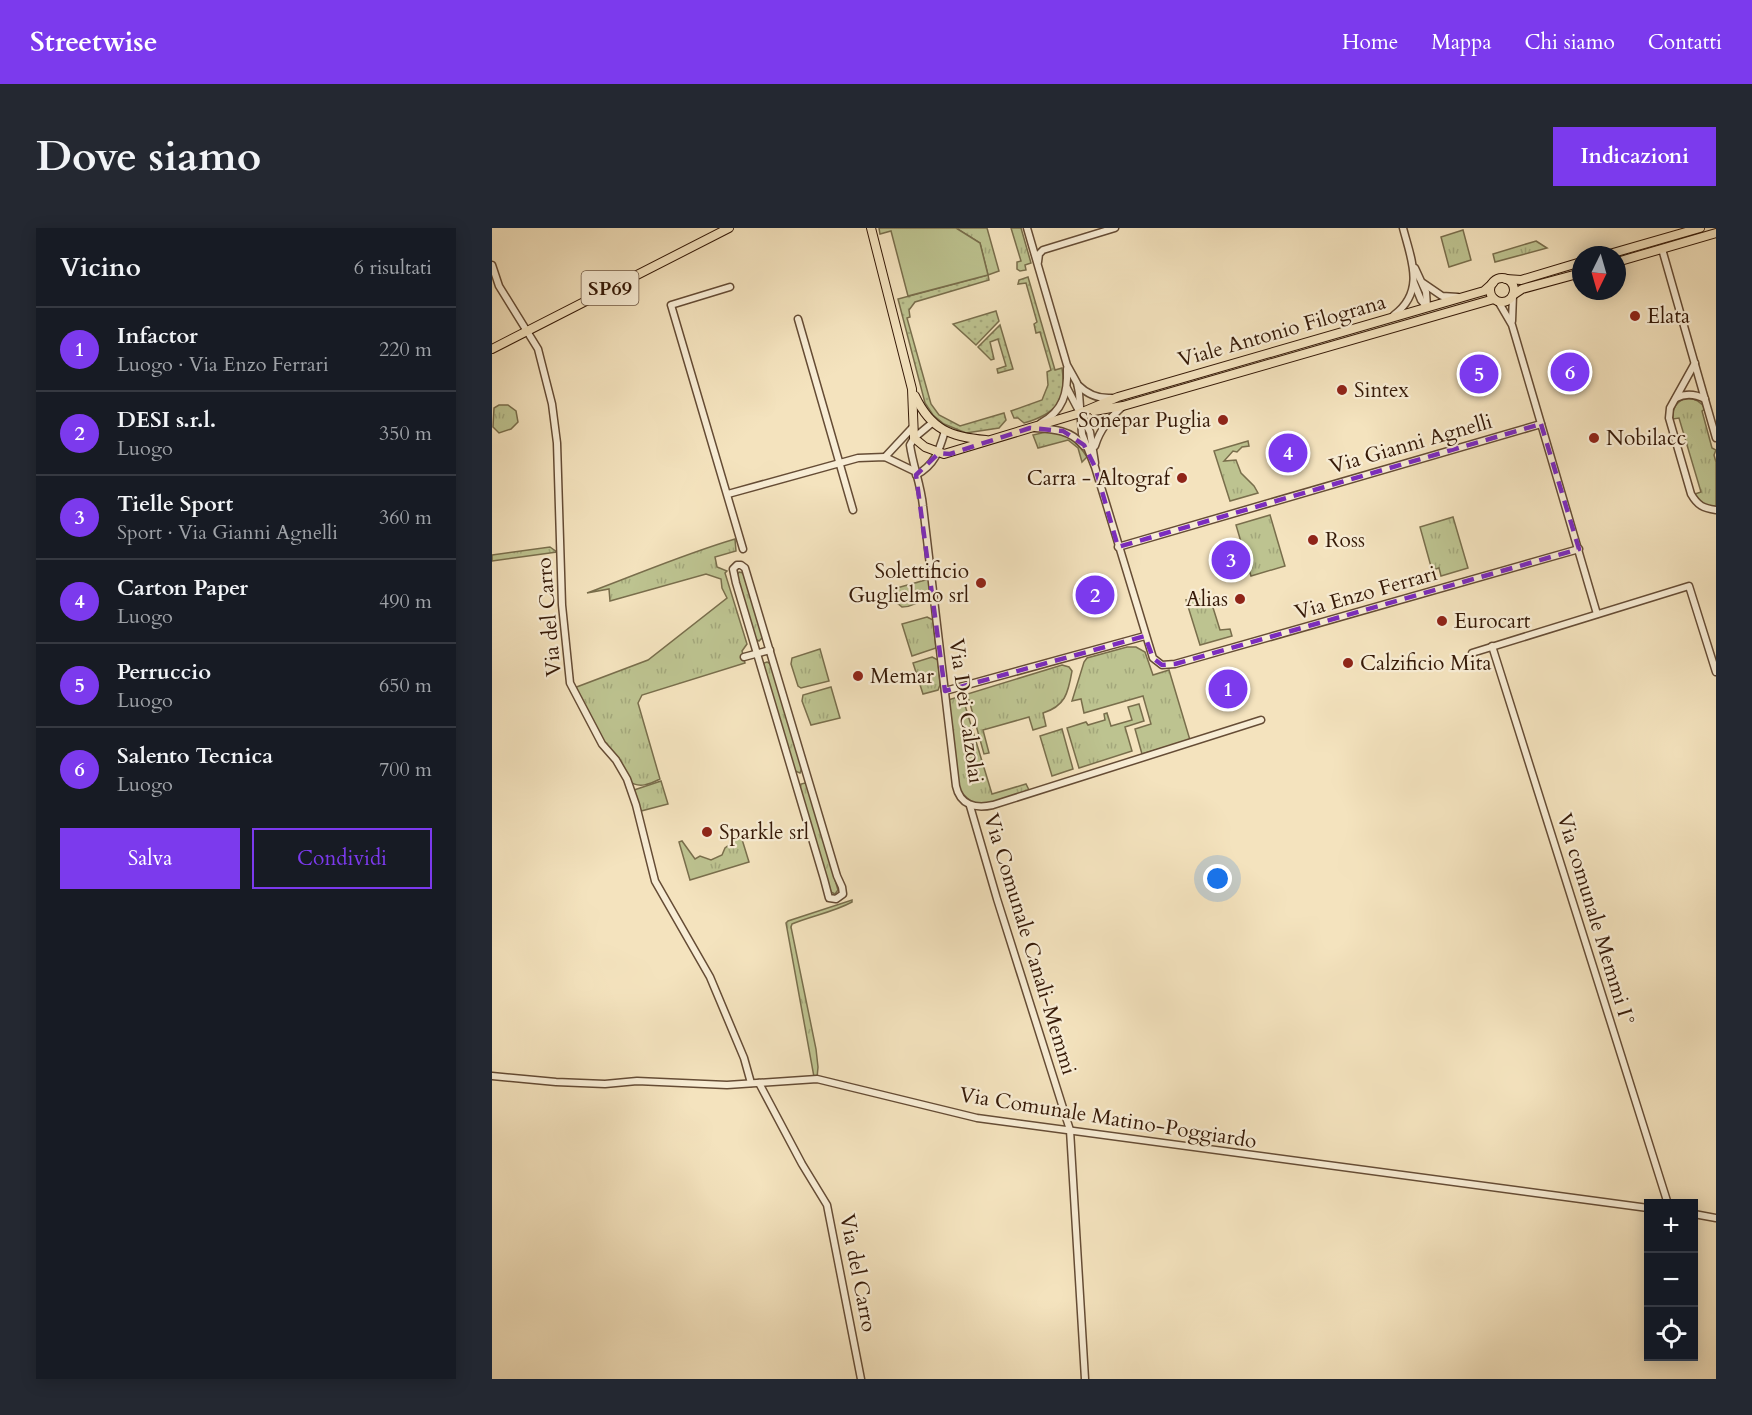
<!DOCTYPE html>
<html lang="it">
<meta charset="utf-8">
<style>
:root{--surface:#171b24;--page:#242831;--text:#f1f3f6;--muted:#9ea1a6;--line:#363941;--accent:#7c3aed}
body{margin:0;font-family:Cardo,serif;background:var(--page);color:var(--text)}
.controls{position:absolute;right:18px;bottom:18px;display:grid;overflow:hidden;border-radius:0px;box-shadow:0 3px 15px #0003}
.controls button{width:54px;height:54px;display:grid;place-items:center;padding:0;border:0;border-bottom:2px solid var(--line);background:var(--surface);color:var(--text);font:30px sans-serif}
.compass{position:absolute;left:1080px;top:18px;width:54px;height:54px;border-radius:50%;background:var(--surface);box-shadow:0 3px 15px #0003;rotate:185deg}
.you{position:absolute;left:726px;top:651px;width:21px;height:21px;margin:-15px;border:4px solid #fff;border-radius:50%;background:#1a73e8;box-shadow:0 0 0 9px #1a73e833}
.badge{display:grid;place-items:center;width:39px;height:39px;border-radius:50%;background:var(--accent);color:#fff;font-size:20px;font-weight:700}
.pin{position:absolute;translate:-50% -50%;border:3px solid #fff;box-shadow:0 2px 6px #0006}
.list{margin:0;padding:0;list-style:none}
h2{display:flex;justify-content:space-between;align-items:center;height:78px;margin:0;padding:0 24px;font-size:26px}
h2 small{font-size:20px;font-weight:400;color:var(--muted)}
.list li{display:grid;grid-template-columns:39px 1fr auto;gap:18px;align-items:center;box-sizing:border-box;height:84px;padding:0 24px;border-top:2px solid var(--line)}
.list b{display:block;font-size:22px;white-space:nowrap}
.list p{margin:0;font-size:20px;white-space:nowrap;color:var(--muted)}
.list em{font-size:20px;font-style:normal;color:var(--muted)}
.actions{display:flex;gap:12px;padding:18px 24px}
.actions a{flex:1;padding:14px 0;border:2px solid var(--accent);border-radius:0px;text-align:center;font-size:21px;color:var(--accent)}
.actions .main{background:var(--accent);color:#fff}
.icon{flex:none;width:33px;height:33px;fill:none;stroke:currentColor;stroke-width:2;stroke-linecap:round;stroke-linejoin:round}
.map{position:relative;flex:none;width:1224px;height:1151px;overflow:hidden;border-radius:0px}
header{display:flex;align-items:center;gap:36px;box-sizing:border-box;height:84px;padding:0 30px;background:var(--accent);color:#fff}
header strong{font-size:28px}
nav{display:flex;gap:33px;margin-inline-start:auto;font-size:21px}
.intro{display:flex;align-items:center;justify-content:space-between;box-sizing:border-box;height:144px;padding:0 36px}
h1{margin:0;font-size:42px}
.button{padding:15px 27px;border-radius:0px;background:var(--accent);color:#fff;font-size:21px;font-weight:700}
main{display:flex;gap:36px;padding:0 36px}
aside{flex:1;background:var(--surface);border-radius:0px;box-shadow:0 3px 15px #0003}
.map>svg:first-child{display:block}
.grass{fill:url(#grass-tufts);stroke:#796e4c;stroke-width:1.5}
.garden{fill:url(#garden-dots);stroke:#796e4c;stroke-width:1.5}
.pitch{fill:#bdc390;stroke:#796e4c;stroke-width:1.5}
.lines{fill:none;stroke-linecap:round;stroke-linejoin:round}
.minor-casing{stroke:#654c35;stroke-width:9}
.major-casing{stroke:#351907;stroke-width:10}
.minor{stroke:#f8edd5;stroke-width:6}
.major{stroke:#f4e3be;stroke-width:8}
.marked{fill:none;stroke:#7b2cbf;stroke-width:4.5;stroke-dasharray:12 8;stroke-linejoin:round}
.poi-dot{fill:#8f2418;stroke:#f8edd5;stroke-width:2}
.labels{text-anchor:middle;dominant-baseline:central;stroke-width:4.5;stroke-linejoin:round;paint-order:stroke}
.shield{fill:#f8edd5;stroke:#705945;stroke-width:1.5}
.shield-label{font-size:20px;font-weight:bold;fill:#351907}
.poi-label{font-size:21px;fill:#351907;stroke:#f8edd5;text-anchor:start}
.street-label{font-size:21px;fill:#351907;stroke:#f8edd5}
</style>
<header>
<strong>Streetwise</strong>
<nav><a>Home</a><a>Mappa</a><a>Chi siamo</a><a>Contatti</a></nav>
</header>
<div class="intro"><h1>Dove siamo</h1><a class="button">Indicazioni</a></div>
<main>
<aside>
<h2>Vicino<small>6 risultati</small></h2>
<ul class="list">
<li><span class="badge">1</span><div><b>Infactor</b><p>Luogo · Via Enzo Ferrari</p></div><em>220 m</em></li>
<li><span class="badge">2</span><div><b>DESI s.r.l.</b><p>Luogo</p></div><em>350 m</em></li>
<li><span class="badge">3</span><div><b>Tielle Sport</b><p>Sport · Via Gianni Agnelli</p></div><em>360 m</em></li>
<li><span class="badge">4</span><div><b>Carton Paper</b><p>Luogo</p></div><em>490 m</em></li>
<li><span class="badge">5</span><div><b>Perruccio</b><p>Luogo</p></div><em>650 m</em></li>
<li><span class="badge">6</span><div><b>Salento Tecnica</b><p>Luogo</p></div><em>700 m</em></li>
</ul>
<div class="actions"><a class="main">Salva</a><a>Condividi</a></div>
</aside>
<div class="map">
<svg width="1224" height="1151" viewBox="0 0 1224 1151">
<defs>
<pattern id="grass-tufts" width="24" height="20" patternUnits="userSpaceOnUse" patternTransform="scale(1.5)"><rect width="24" height="20" fill="#bdc390"/><path d="M3 7l-1-3M5 7V3M7 7l1-3M15 17l-1-3M17 17v-4M19 17l1-3" fill="none" stroke="#a3a77b"/></pattern>
<pattern id="garden-dots" width="8" height="8" patternUnits="userSpaceOnUse" patternTransform="scale(1.5)"><rect width="8" height="8" fill="#bdc390"/><path d="M2 2h.1M6 6h.1" fill="none" stroke="#a3a77b" stroke-width="1.8" stroke-linecap="round"/></pattern>
</defs>
<rect width="100%" height="100%" fill="#f4e3be"/>
<filter id="stains"><feTurbulence type="fractalNoise" baseFrequency=".00333" numOctaves="4"/><feColorMatrix values="0 0 0 0 .2 0 0 0 0 .09 0 0 0 0 .02 0 0 0 .5 -.17"/></filter>
<radialGradient id="worn" r=".72"><stop offset=".6" stop-color="#630" stop-opacity="0"/><stop offset="1" stop-color="#630" stop-opacity=".3"/></radialGradient>
<g class="grass">
<polygon points="464,0 495,0 507,43 496,47 488,15"/>
<polygon points="519,0 529,0 539,35 533,37 534,42 528,43 525,41 525,34 529,33"/>
<polygon points="971,2 979,32 957,39 949,9"/>
<polygon points="1044,13 1055,20 1003,34 1001,26"/>
<path d="M1194,170C1203,170 1209,173 1213,181L1210,183L1220,220L1224,222L1222,227L1224,234V278C1215,279 1205,275 1203,266L1209,264L1187,190L1181,191C1180,180 1184,174 1194,170Z"/>
<polygon points="16,177 24,183 26,194 19,201 7,205 1,199 2,180 7,177"/>
<path d="M554,204C574,204 585,213 595,229L590,234L586,220L576,212L546,220L541,207Z"/>
<polygon points="756,213 757,218 750,219 745,224 741,223 732,233 744,232 749,245 762,258 766,265 738,273 722,223"/>
<polygon points="778,287 793,338 759,348 744,297"/>
<polygon points="961,289 976,340 949,348 947,340 940,342 928,299"/>
<path d="M243,311L244,323L223,329L225,339L235,343L233,345L255,416L250,423L253,435L150,467L146,475L168,551C158,556 147,561 137,553L112,517L82,460L156,432L235,370L230,360L229,351L214,346L118,373L117,361L95,365C144,347 192,326 243,311Z"/>
<polygon points="58,319 65,324 0,333 0,327"/>
<polygon points="247,344 251,345 271,409 267,413 263,411 245,347"/>
<path d="M437,351L438,366C430,373 421,379 410,379L404,374L401,361Z"/>
<polygon points="718,370 728,402 738,401 740,408 708,417 694,372"/>
<polygon points="435,389 441,392 444,420 420,428 410,396"/>
<polygon points="635,419 644,419 653,424 661,447 677,442 698,512 650,526 643,501 659,496 651,468 592,485 589,471 580,473 592,434 595,430"/>
<polygon points="328,421 337,453 309,460 306,458 299,436 300,430"/>
<polygon points="440,429 446,432 448,457 446,462 431,466 421,435"/>
<polygon points="275,434 279,436 310,540 308,545 303,543 272,440 272,435"/>
<path d="M570,437L577,439L580,443C576,466 573,478 551,485L554,498L541,502L537,489L491,502L497,525L492,526L477,472L472,474L500,566L534,556L537,562C525,566 495,579 483,575C477,573 472,567 467,563L456,472Z"/>
<polygon points="339,459 348,490 319,497 310,473 311,467"/>
<polygon points="647,476 652,493 633,499 640,523 587,540 575,500 594,494 596,497 613,492 612,486 615,485 619,498 640,492 636,479"/>
<polygon points="570,501 581,541 560,548 548,508"/>
<polygon points="169,553 176,576 149,583 142,562"/>
<polygon points="313,555 315,557 346,662 343,666 339,664 308,561 309,556"/>
<polygon points="249,608 257,634 198,652 187,614 190,613 203,631 208,628 219,632 230,627 233,620"/>
<path d="M360,672V674C342,684 319,688 300,696L299,699L324,821L326,839L325,850L322,849L294,695L296,693Z"/>
</g>
<g class="garden">
<polygon points="496,47 497,52 423,74 417,82 418,89 415,90 439,176 447,187 468,198 512,185 514,192 507,200 474,205 452,196 441,187 433,175 406,71"/>
<path d="M536,49L563,142L570,140C575,173 564,186 532,195L526,190H522L519,183L550,172L556,157L555,144L559,142L548,104L544,105L542,96L545,94L534,55L526,56L527,52Z"/>
<polygon points="504,83 507,93 484,117 461,96"/>
<polygon points="508,97 521,141 506,145 505,141 514,138 506,111 498,114 502,131 499,132 486,119"/>
</g>
<polygon class="pitch" points="387,0 464,0 488,15 496,47 416,68 399,3 388,6"/>
<g class="lines">
<g class="minor-casing">
<g id="minor">
<polyline points="535,0 575,137 585,155 587,165 590,206 603,239 661,430 670,437 683,436 1087,321"/>
<polyline points="1170,21 1224,210"/>
<polyline points="546,34 547,26 551,22 623,0"/>
<polyline points="0,37 7,58 46,121 60,176 65,215 70,377 78,455 110,516 124,532 135,551 144,577 163,653 218,749 252,830 259,855"/>
<polyline points="923,40 934,64 935,79"/>
<polyline points="922,55 929,72 935,79"/>
<polyline points="931,55 950,68 966,69"/>
<polyline points="238,59 179,77 251,321"/>
<polyline points="1006,73 1020,97 1105,386"/>
<path d="M902,87C934,63 919,31 911,0"/>
<polyline points="306,91 361,282"/>
<polyline points="1020,93 1021,67"/>
<path d="M1203,135L1178,180L1177,190L1199,266C1206,278 1211,280 1224,282"/>
<path d="M586,157C595,166 606,171 620,170"/>
<polyline points="575,160 598,204 603,235"/>
<path d="M1184,170C1194,165 1203,166 1213,171"/>
<path d="M440,195L422,210L418,217C421,238 429,257 431,278L464,558C468,577 483,581 501,577L769,492"/>
<path d="M549,195C571,183 576,165 575,141"/>
<path d="M542,200C562,201 579,202 592,218"/>
<path d="M603,218C608,201 618,190 631,178"/>
<polyline points="393,229 420,200"/>
<path d="M424,247C443,237 447,223 453,203"/>
<polyline points="236,266 366,230 393,229 422,243"/>
<polyline points="626,319 1049,196"/>
<polygon points="245,337 249,337 253,340 345,648 350,659 351,666 344,671 337,670 332,651 244,355 241,341"/>
<polyline points="1000,418 1176,976"/>
<polyline points="980,425 1197,358 1224,444"/>
<polyline points="252,429 278,422"/>
<polyline points="453,463 653,408"/>
<polyline points="478,578 505,671 578,902 593,1151"/>
<polyline points="0,848 64,854 113,856 145,853 235,857 325,851 485,890 1156,980"/>
<polyline points="267,855 310,936 335,977 369,1151"/>
<polyline points="1202,986 1224,990"/>
</g>
</g>
<g class="major-casing">
<g id="major">
<polyline points="379,0 420,161 422,210 433,219 452,226 588,185 626,169 992,63 1001,55"/>
<polyline points="1114,27 1208,0"/>
<polyline points="1125,34 1224,5"/>
<circle cx="1010" cy="62" r="12"/>
<polyline points="1014,51 1029,52 1089,34"/>
<polyline points="1021,67 1030,61 1089,45"/>
<polyline points="0,121 237,0"/>
<path d="M423,168C439,202 459,209 494,212"/>
<polyline points="602,183 631,178 1002,71"/>
</g>
</g>
<use href="#minor" class="minor"/>
<use href="#major" class="major"/>
</g>
<path class="marked" d="M1049,196L1087,321L683,436L670,437L661,430L653,408L453,463L424,247L447,225L458,226L538,200L571,203L592,217L603,239L626,319Z"/>
<g class="poi-dot">
<circle cx="1143" cy="88" r="6"/>
<circle cx="850" cy="162" r="6"/>
<circle cx="731" cy="192" r="6"/>
<circle cx="1102" cy="210" r="6"/>
<circle cx="690" cy="250" r="6"/>
<circle cx="821" cy="312" r="6"/>
<circle cx="489" cy="355" r="6"/>
<circle cx="748" cy="371" r="6"/>
<circle cx="950" cy="393" r="6"/>
<circle cx="856" cy="435" r="6"/>
<circle cx="366" cy="448" r="6"/>
<circle cx="215" cy="604" r="6"/>
</g>
<g class="labels">
<rect class="shield" x="89.5" y="43" width="57" height="34" rx="4.5"/>
<g class="shield-label">
<text x="118" y="60">SP69</text>
</g>
<g class="poi-label">
<text x="1155" y="88">Elata</text>
<text x="862" y="162">Sintex</text>
<text x="719" y="192" text-anchor="end">Sonepar Puglia</text>
<text x="1114" y="210">Nobilacc</text>
<text x="678" y="250" text-anchor="end">Carra - Altograf</text>
<text x="833" y="312">Ross</text>
<text x="477" y="343" text-anchor="end">Solettificio<tspan x="477" dy="24">Guglielmo srl</tspan></text>
<text x="736" y="371" text-anchor="end">Alias</text>
<text x="962" y="393">Eurocart</text>
<text x="868" y="435">Calzificio Mita</text>
<text x="378" y="448">Memar</text>
<text x="227" y="604">Sparkle srl</text>
</g>
<g class="street-label">
<text transform="translate(790 103) rotate(-16)">Viale Antonio Filograna</text>
<text transform="translate(919 216) rotate(-16)">Via Gianni Agnelli</text>
<text transform="translate(874 365) rotate(-16)">Via Enzo Ferrari</text>
<text transform="translate(57 389) rotate(-95)">Via del Carro</text>
<text transform="translate(474 483) rotate(82)">Via Dei Calzolai</text>
<text transform="translate(1104 692) rotate(73)">Via comunale Memmi I°</text>
<text transform="translate(538 716) rotate(73)">Via Comunale Canali-Memmi</text>
<text transform="translate(616 890) rotate(9)">Via Comunale Matino-Poggiardo</text>
<text transform="translate(366 1045) rotate(79)">Via del Carro</text>
</g>
</g>
<rect width="100%" height="100%" filter="url(#stains)"/>
<rect width="100%" height="100%" fill="url(#worn)"/>
</svg>
<div class="controls">
<button>+</button>
<button>−</button>
<button><svg class="icon" aria-label="locate" viewBox="0 0 24 24"><circle cx="12" cy="12" r="6"/><path d="M12 2v4M12 18v4M2 12h4M18 12h4"/></svg></button>
</div>
<svg class="compass" viewBox="-18 -18 36 36"><path d="M0-13l5 13h-10z" fill="#e53935"/><path d="M0 13l5-13h-10z" fill="#9ea1a6"/></svg>
<div class="you"></div>
<div class="pin badge" style="left:736px;top:461px">1</div>
<div class="pin badge" style="left:603px;top:367px">2</div>
<div class="pin badge" style="left:739px;top:332px">3</div>
<div class="pin badge" style="left:796px;top:225px">4</div>
<div class="pin badge" style="left:987px;top:146px">5</div>
<div class="pin badge" style="left:1078px;top:144px">6</div>
</div>
</main>
